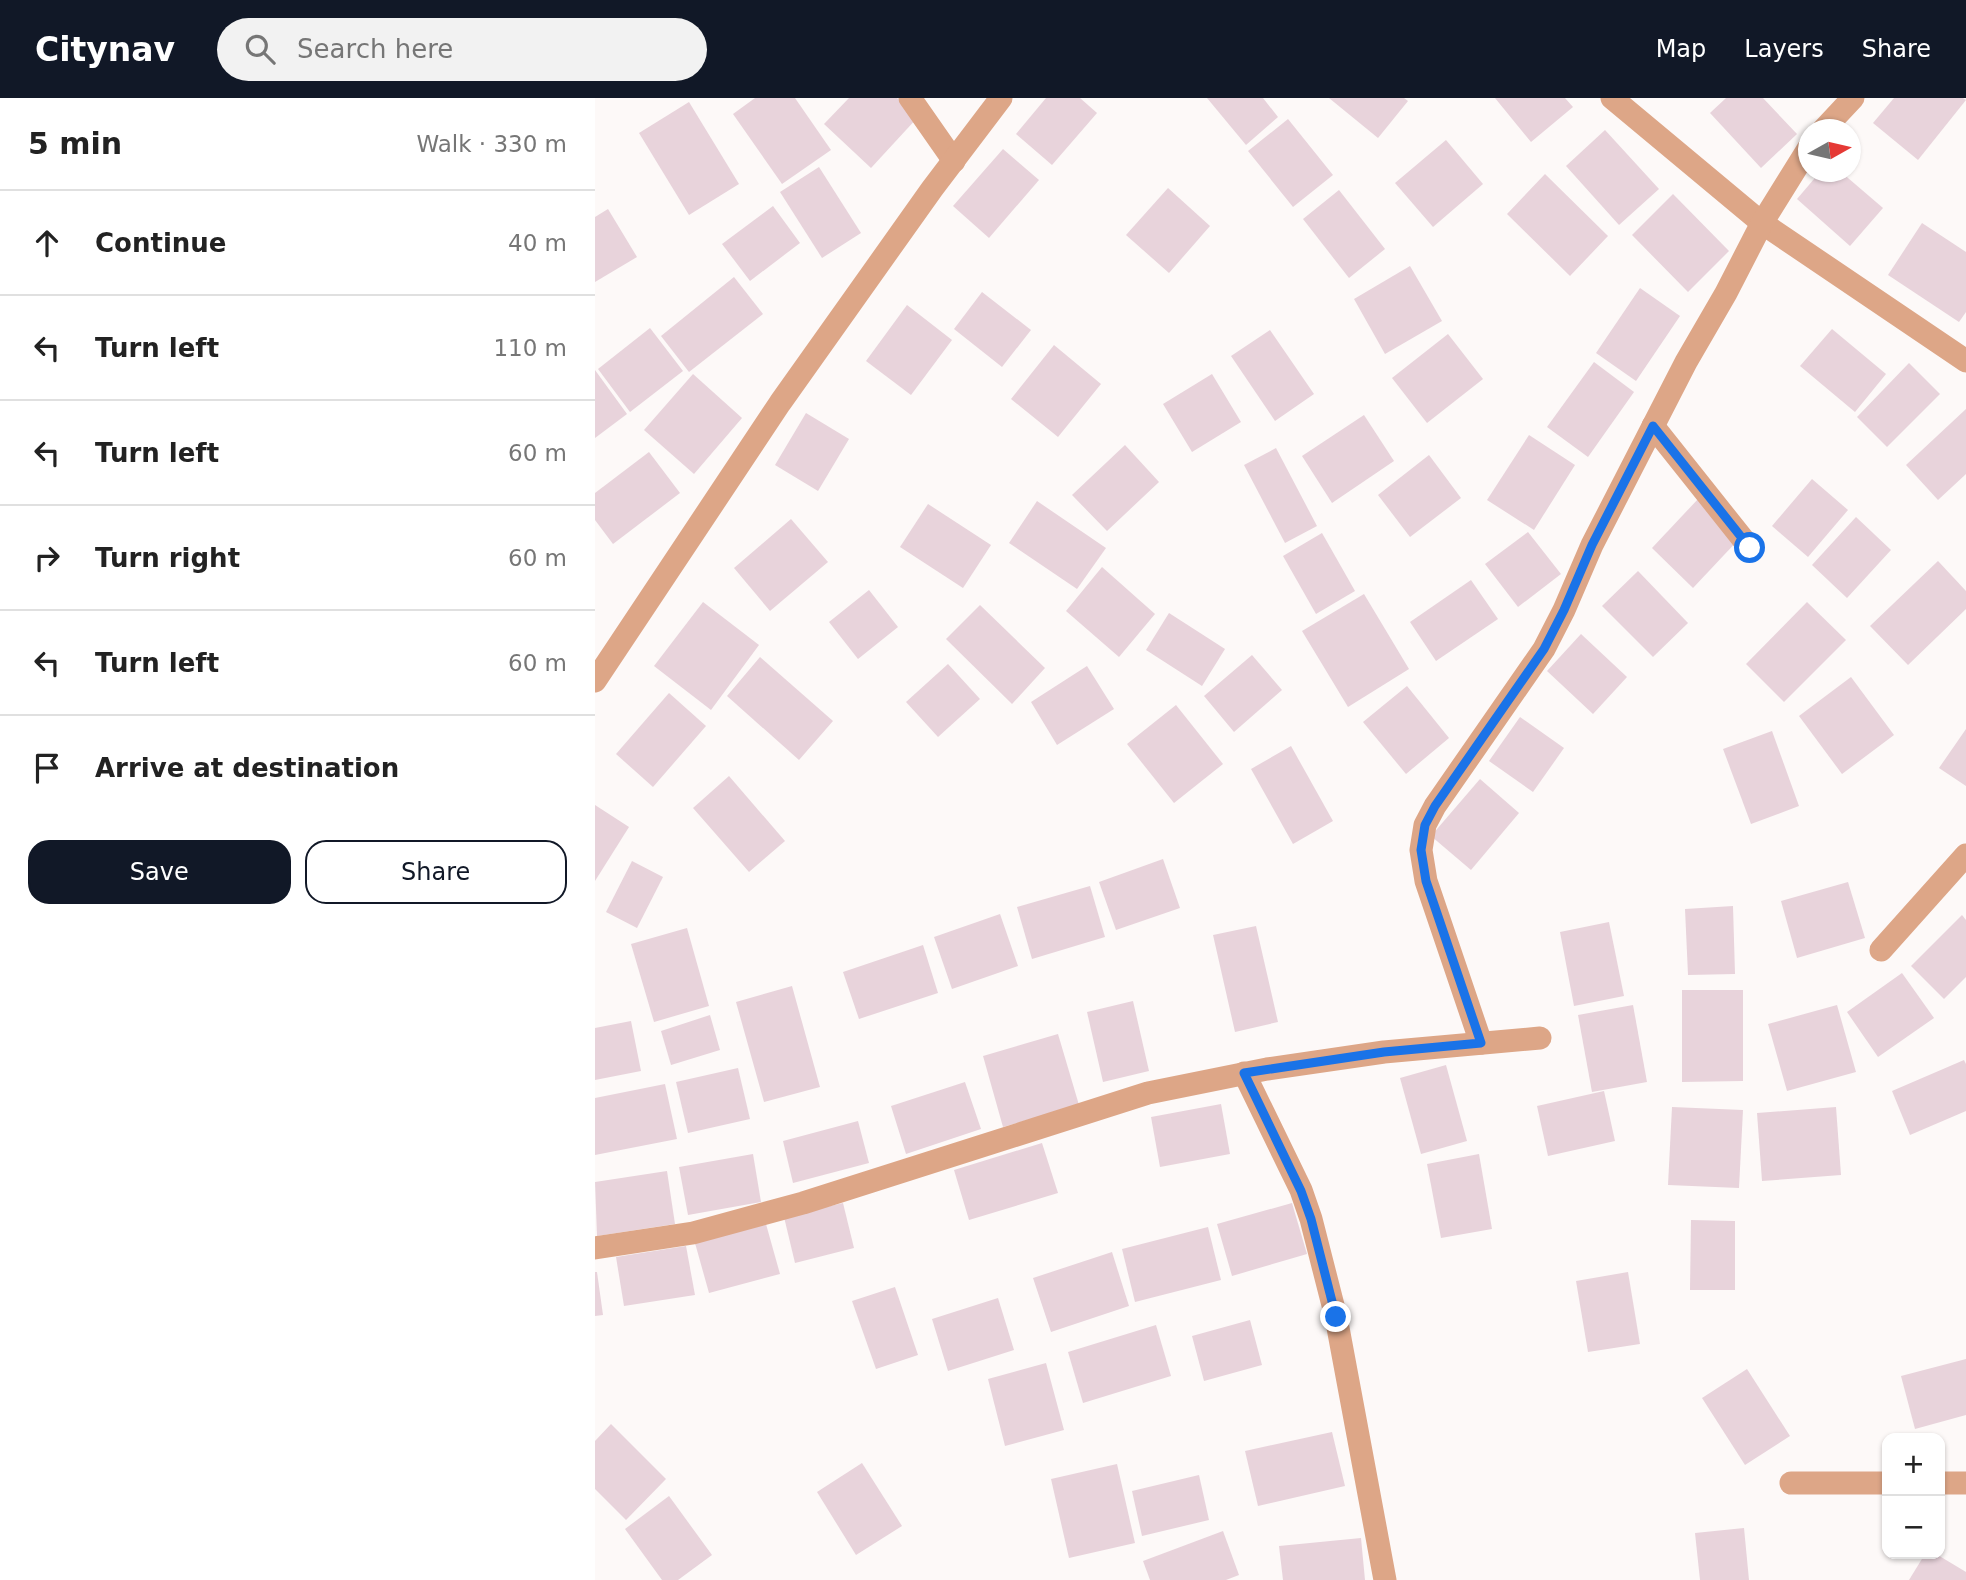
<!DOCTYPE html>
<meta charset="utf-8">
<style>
:root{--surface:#fff;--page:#f2f2f2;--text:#222;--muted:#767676;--line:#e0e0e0;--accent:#111827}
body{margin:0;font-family:"DejaVu Sans",sans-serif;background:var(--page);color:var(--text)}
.controls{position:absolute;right:21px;bottom:21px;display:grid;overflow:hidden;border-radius:14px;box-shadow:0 2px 5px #0004}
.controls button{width:63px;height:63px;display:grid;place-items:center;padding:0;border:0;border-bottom:2px solid var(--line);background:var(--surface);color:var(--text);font:35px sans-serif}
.compass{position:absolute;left:1203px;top:21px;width:63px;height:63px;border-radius:50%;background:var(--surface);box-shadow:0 2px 5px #0004;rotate:82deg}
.stop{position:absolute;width:21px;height:21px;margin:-16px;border:5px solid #1a73e8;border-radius:50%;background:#fff}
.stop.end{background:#1a73e8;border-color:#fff;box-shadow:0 2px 7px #0008}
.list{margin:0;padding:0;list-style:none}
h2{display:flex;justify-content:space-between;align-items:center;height:91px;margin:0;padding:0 28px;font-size:30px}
h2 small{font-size:23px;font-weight:400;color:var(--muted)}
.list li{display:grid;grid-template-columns:46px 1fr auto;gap:21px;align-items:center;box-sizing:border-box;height:105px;padding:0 28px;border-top:2px solid var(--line)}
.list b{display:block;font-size:26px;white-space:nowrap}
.list em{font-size:23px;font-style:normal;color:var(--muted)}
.actions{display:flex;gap:14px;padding:21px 28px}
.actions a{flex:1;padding:16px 0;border:2px solid var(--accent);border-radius:21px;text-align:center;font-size:24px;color:var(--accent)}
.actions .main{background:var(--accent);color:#fff}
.icon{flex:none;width:38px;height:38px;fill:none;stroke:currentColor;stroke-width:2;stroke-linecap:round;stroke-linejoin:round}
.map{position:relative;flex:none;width:1371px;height:1482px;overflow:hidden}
header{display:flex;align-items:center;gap:42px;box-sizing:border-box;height:98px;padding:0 35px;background:var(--accent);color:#fff}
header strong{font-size:33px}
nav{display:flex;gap:38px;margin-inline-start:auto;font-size:24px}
.search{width:490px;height:63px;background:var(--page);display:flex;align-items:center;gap:18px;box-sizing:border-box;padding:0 24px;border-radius:38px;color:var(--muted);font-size:26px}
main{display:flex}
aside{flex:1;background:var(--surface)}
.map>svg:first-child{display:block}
.building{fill:#e8d3db}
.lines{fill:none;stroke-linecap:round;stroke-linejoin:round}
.minor{stroke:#dda687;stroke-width:23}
.route{stroke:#1a73e8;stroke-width:9}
</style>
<header>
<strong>Citynav</strong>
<div class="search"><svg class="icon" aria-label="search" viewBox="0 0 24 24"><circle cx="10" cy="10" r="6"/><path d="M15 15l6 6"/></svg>Search here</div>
<nav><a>Map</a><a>Layers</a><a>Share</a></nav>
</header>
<main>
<aside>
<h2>5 min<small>Walk · 330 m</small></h2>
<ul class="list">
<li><svg class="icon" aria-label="ahead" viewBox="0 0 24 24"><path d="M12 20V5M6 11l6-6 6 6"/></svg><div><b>Continue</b></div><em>40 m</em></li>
<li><svg class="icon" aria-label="left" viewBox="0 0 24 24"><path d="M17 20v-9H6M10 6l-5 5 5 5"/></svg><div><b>Turn left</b></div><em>110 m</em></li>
<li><svg class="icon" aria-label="left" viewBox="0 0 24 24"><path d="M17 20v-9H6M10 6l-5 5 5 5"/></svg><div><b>Turn left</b></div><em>60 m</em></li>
<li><svg class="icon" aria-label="right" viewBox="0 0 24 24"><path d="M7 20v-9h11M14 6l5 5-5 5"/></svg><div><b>Turn right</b></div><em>60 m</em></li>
<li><svg class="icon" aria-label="left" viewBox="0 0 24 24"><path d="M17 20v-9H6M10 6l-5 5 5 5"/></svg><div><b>Turn left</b></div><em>60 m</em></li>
<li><svg class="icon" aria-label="arrive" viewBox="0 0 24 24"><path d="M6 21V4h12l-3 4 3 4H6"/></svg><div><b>Arrive at destination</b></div></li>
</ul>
<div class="actions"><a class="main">Save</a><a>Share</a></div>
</aside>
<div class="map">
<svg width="1371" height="1482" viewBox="0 0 1371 1482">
<rect width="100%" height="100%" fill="#fdf9f8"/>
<g class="building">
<polygon points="160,0 200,0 236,52 187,86 138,16"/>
<polygon points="254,0 302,0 323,19 276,70 229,26"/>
<polygon points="451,0 485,0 502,15 457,67 421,36"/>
<polygon points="612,0 668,0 683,19 651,47"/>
<polygon points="734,0 809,0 813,3 783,40"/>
<polygon points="900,0 970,0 978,9 936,44"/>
<polygon points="1131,0 1168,0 1202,36 1166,70 1115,15"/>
<polygon points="1299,0 1368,0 1371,2 1323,62 1278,25"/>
<polygon points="94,4 144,86 94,117 44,35"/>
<polygon points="693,21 738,77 698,109 653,53"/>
<polygon points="1010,32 1064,91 1024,127 971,68"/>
<polygon points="851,42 888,86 838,129 800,85"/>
<polygon points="408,51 444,82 394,140 358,108"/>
<polygon points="224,69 266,135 227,160 185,94"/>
<polygon points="1225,74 1246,74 1288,110 1255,148 1202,101"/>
<polygon points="950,76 1013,138 975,178 912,116"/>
<polygon points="573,90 615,128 574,175 531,137"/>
<polygon points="744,92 790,151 754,180 708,121"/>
<polygon points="1078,96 1134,153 1093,194 1037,137"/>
<polygon points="178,108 205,145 155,183 127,146"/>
<polygon points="13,111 42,159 0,184 0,119"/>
<polygon points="1327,125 1371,154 1371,214 1364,224 1293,177"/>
<polygon points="815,168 847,223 790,256 759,201"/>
<polygon points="139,179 168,216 94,274 66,238"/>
<polygon points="1045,190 1085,218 1041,283 1001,255"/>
<polygon points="387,194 436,232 407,269 359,231"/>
<polygon points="312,207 357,242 316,297 271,263"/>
<polygon points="55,230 88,273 35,314 3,271"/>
<polygon points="1237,231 1291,276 1260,314 1205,268"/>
<polygon points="675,232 719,296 680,323 636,258"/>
<polygon points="853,236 888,281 832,325 797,280"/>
<polygon points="459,247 506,286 463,339 416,301"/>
<polygon points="999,264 1039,294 993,359 952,329"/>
<polygon points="1314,265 1345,296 1292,349 1262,319"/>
<polygon points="0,272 32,316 0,340"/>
<polygon points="98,276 147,320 99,376 49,332"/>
<polygon points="617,276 646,324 597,354 568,306"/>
<polygon points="1371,311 1371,376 1343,402 1311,367"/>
<polygon points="211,315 254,341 223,393 180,367"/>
<polygon points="769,317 799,363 737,405 707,358"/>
<polygon points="934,337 980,367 939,432 892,402"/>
<polygon points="530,347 564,384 512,433 477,397"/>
<polygon points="681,350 722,428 690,445 649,367"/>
<polygon points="54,354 85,395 18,446 0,422 0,395"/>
<polygon points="834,357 866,400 815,439 783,397"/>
<polygon points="1217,381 1253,412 1213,459 1177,428"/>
<polygon points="1104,400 1145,440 1098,490 1057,450"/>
<polygon points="442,403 511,450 482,491 414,445"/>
<polygon points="333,406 396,447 368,490 305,449"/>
<polygon points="1261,419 1296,452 1252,500 1217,467"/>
<polygon points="196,421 233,464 175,513 139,470"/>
<polygon points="933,434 966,476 923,509 890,466"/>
<polygon points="727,435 760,493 721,516 688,458"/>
<polygon points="1343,463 1371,493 1371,511 1313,567 1275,528"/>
<polygon points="507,469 560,516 524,559 471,513"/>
<polygon points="1043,473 1093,525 1058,559 1007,508"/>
<polygon points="876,482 903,521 841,563 815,524"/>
<polygon points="274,492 303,529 263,561 234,524"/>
<polygon points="769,496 814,571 753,609 707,533"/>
<polygon points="108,504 164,547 116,612 59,568"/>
<polygon points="1212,504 1251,542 1189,604 1151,566"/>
<polygon points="385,507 450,570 417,606 351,541"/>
<polygon points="574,515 630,551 607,588 551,552"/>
<polygon points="986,536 1032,579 998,616 952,573"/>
<polygon points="657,557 687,592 639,634 609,598"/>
<polygon points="165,559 238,623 204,662 132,598"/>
<polygon points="353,566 385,601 343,639 311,604"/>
<polygon points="492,568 519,611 462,647 436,604"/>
<polygon points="1256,579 1299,637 1247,676 1204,618"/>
<polygon points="812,588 854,640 811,676 768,624"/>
<polygon points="74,595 111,628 58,689 21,656"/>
<polygon points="581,607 628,666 579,705 532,646"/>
<polygon points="925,619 969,650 938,694 894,663"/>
<polygon points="1371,631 1371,688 1344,670"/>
<polygon points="1177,633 1204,708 1156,726 1128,651"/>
<polygon points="696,648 738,723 698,746 656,671"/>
<polygon points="134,678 190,743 154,774 98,710"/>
<polygon points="885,681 924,715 876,772 836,738"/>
<polygon points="0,707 34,729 0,783"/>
<polygon points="568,761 585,810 521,832 504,784"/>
<polygon points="37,763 68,779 42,830 11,814"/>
<polygon points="1253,784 1270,840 1202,860 1186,803"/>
<polygon points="495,788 510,839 437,861 422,809"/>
<polygon points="1138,808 1140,876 1093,877 1090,811"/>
<polygon points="405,816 423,868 357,891 339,839"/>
<polygon points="1367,817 1371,822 1371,879 1349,901 1316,868"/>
<polygon points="1014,824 1029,898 979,908 965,834"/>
<polygon points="661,828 683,924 640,934 618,837"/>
<polygon points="92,830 114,908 59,924 36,846"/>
<polygon points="328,847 343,895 264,921 248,874"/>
<polygon points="1307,875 1339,920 1283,959 1252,914"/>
<polygon points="197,888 225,989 169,1004 141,904"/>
<polygon points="1087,892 1148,892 1148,983 1087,984"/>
<polygon points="538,903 554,973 508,984 492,914"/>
<polygon points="1038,907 1052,984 997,994 983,917"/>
<polygon points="1242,907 1261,974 1192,993 1173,926"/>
<polygon points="115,917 125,952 76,967 66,933"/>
<polygon points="36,923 46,973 0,982 0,930"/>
<polygon points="463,936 484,1007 408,1029 388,958"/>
<polygon points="1369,962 1371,966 1371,1013 1315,1037 1297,993"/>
<polygon points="851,967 872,1043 826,1056 805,980"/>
<polygon points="143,970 155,1021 93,1035 81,984"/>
<polygon points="370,984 386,1031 311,1056 296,1008"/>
<polygon points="70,986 82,1041 0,1057 0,1000"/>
<polygon points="1009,993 1020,1043 953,1058 942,1008"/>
<polygon points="626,1006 635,1056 565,1069 556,1019"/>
<polygon points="1077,1009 1148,1012 1144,1090 1073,1087"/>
<polygon points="1241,1009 1246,1077 1167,1083 1162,1015"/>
<polygon points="263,1023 274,1065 198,1085 188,1043"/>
<polygon points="447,1045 463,1095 374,1122 359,1072"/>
<polygon points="158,1056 166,1104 93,1117 84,1069"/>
<polygon points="884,1056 897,1131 846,1140 832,1066"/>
<polygon points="72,1073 80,1126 2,1138 0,1084"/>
<polygon points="248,1105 259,1150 200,1165 189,1119"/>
<polygon points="697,1105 712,1156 637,1178 622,1126"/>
<polygon points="1096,1122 1140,1123 1140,1192 1095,1192"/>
<polygon points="171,1126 185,1176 114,1195 100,1145"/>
<polygon points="613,1129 626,1182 540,1204 527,1151"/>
<polygon points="91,1148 100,1197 29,1208 21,1159"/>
<polygon points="517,1154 534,1208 456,1234 438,1180"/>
<polygon points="0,1174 2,1174 8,1217 0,1218"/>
<polygon points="1033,1174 1045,1246 993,1254 981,1183"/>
<polygon points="300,1189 323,1257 281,1271 257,1203"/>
<polygon points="403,1200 419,1252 353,1273 337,1221"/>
<polygon points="655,1222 667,1267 609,1283 597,1238"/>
<polygon points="561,1227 576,1278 488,1305 473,1254"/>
<polygon points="1371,1261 1371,1317 1320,1331 1306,1278"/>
<polygon points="451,1265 469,1332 410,1348 393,1281"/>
<polygon points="1152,1271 1195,1338 1150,1367 1107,1300"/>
<polygon points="16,1326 71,1381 31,1422 0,1391 0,1343"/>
<polygon points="737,1334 750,1388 663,1408 650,1353"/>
<polygon points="267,1365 307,1428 261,1457 222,1394"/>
<polygon points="522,1366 540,1445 474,1460 456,1381"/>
<polygon points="604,1377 614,1422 547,1438 537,1393"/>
<polygon points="74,1398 117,1457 83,1482 67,1482 30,1431"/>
<polygon points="1149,1430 1154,1482 1105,1482 1100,1435"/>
<polygon points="628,1433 644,1477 631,1482 555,1482 548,1463"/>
<polygon points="766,1440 770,1482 688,1482 684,1448"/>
<polygon points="1330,1456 1341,1456 1371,1474 1371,1482 1314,1482"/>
</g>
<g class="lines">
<g class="minor">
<polyline points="315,0 359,63"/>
<polyline points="1017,0 1167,125 1371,263"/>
<polyline points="1228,32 1258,0"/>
<polyline points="1058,328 1155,450"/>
<polyline points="0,583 185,305 337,91 406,0"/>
<polyline points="1286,852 1371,757"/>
<polyline points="886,945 831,783 826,752 830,727 840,708 949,551 969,512 997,447 1091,264 1131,195 1167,125 1213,51"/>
<polyline points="649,975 706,1092 716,1121 741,1219 790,1482"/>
<polyline points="0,1150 98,1135 208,1105 553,995 672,971 789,954 945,940"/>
<polyline points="1196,1385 1292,1385"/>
<polyline points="1345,1385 1371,1385"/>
</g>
</g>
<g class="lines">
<polyline class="route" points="741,1219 716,1121 706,1093 649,975 789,954 886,945 831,783 826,752 830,727 840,708 949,551 969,512 997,447 1058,328 1155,450"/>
</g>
</svg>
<div class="controls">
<button>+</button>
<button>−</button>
</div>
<svg class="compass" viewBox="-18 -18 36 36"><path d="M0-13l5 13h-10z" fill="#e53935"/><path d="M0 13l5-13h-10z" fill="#767676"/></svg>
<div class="stop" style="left:1155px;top:450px"></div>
<div class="stop end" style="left:741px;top:1219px"></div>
</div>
</main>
